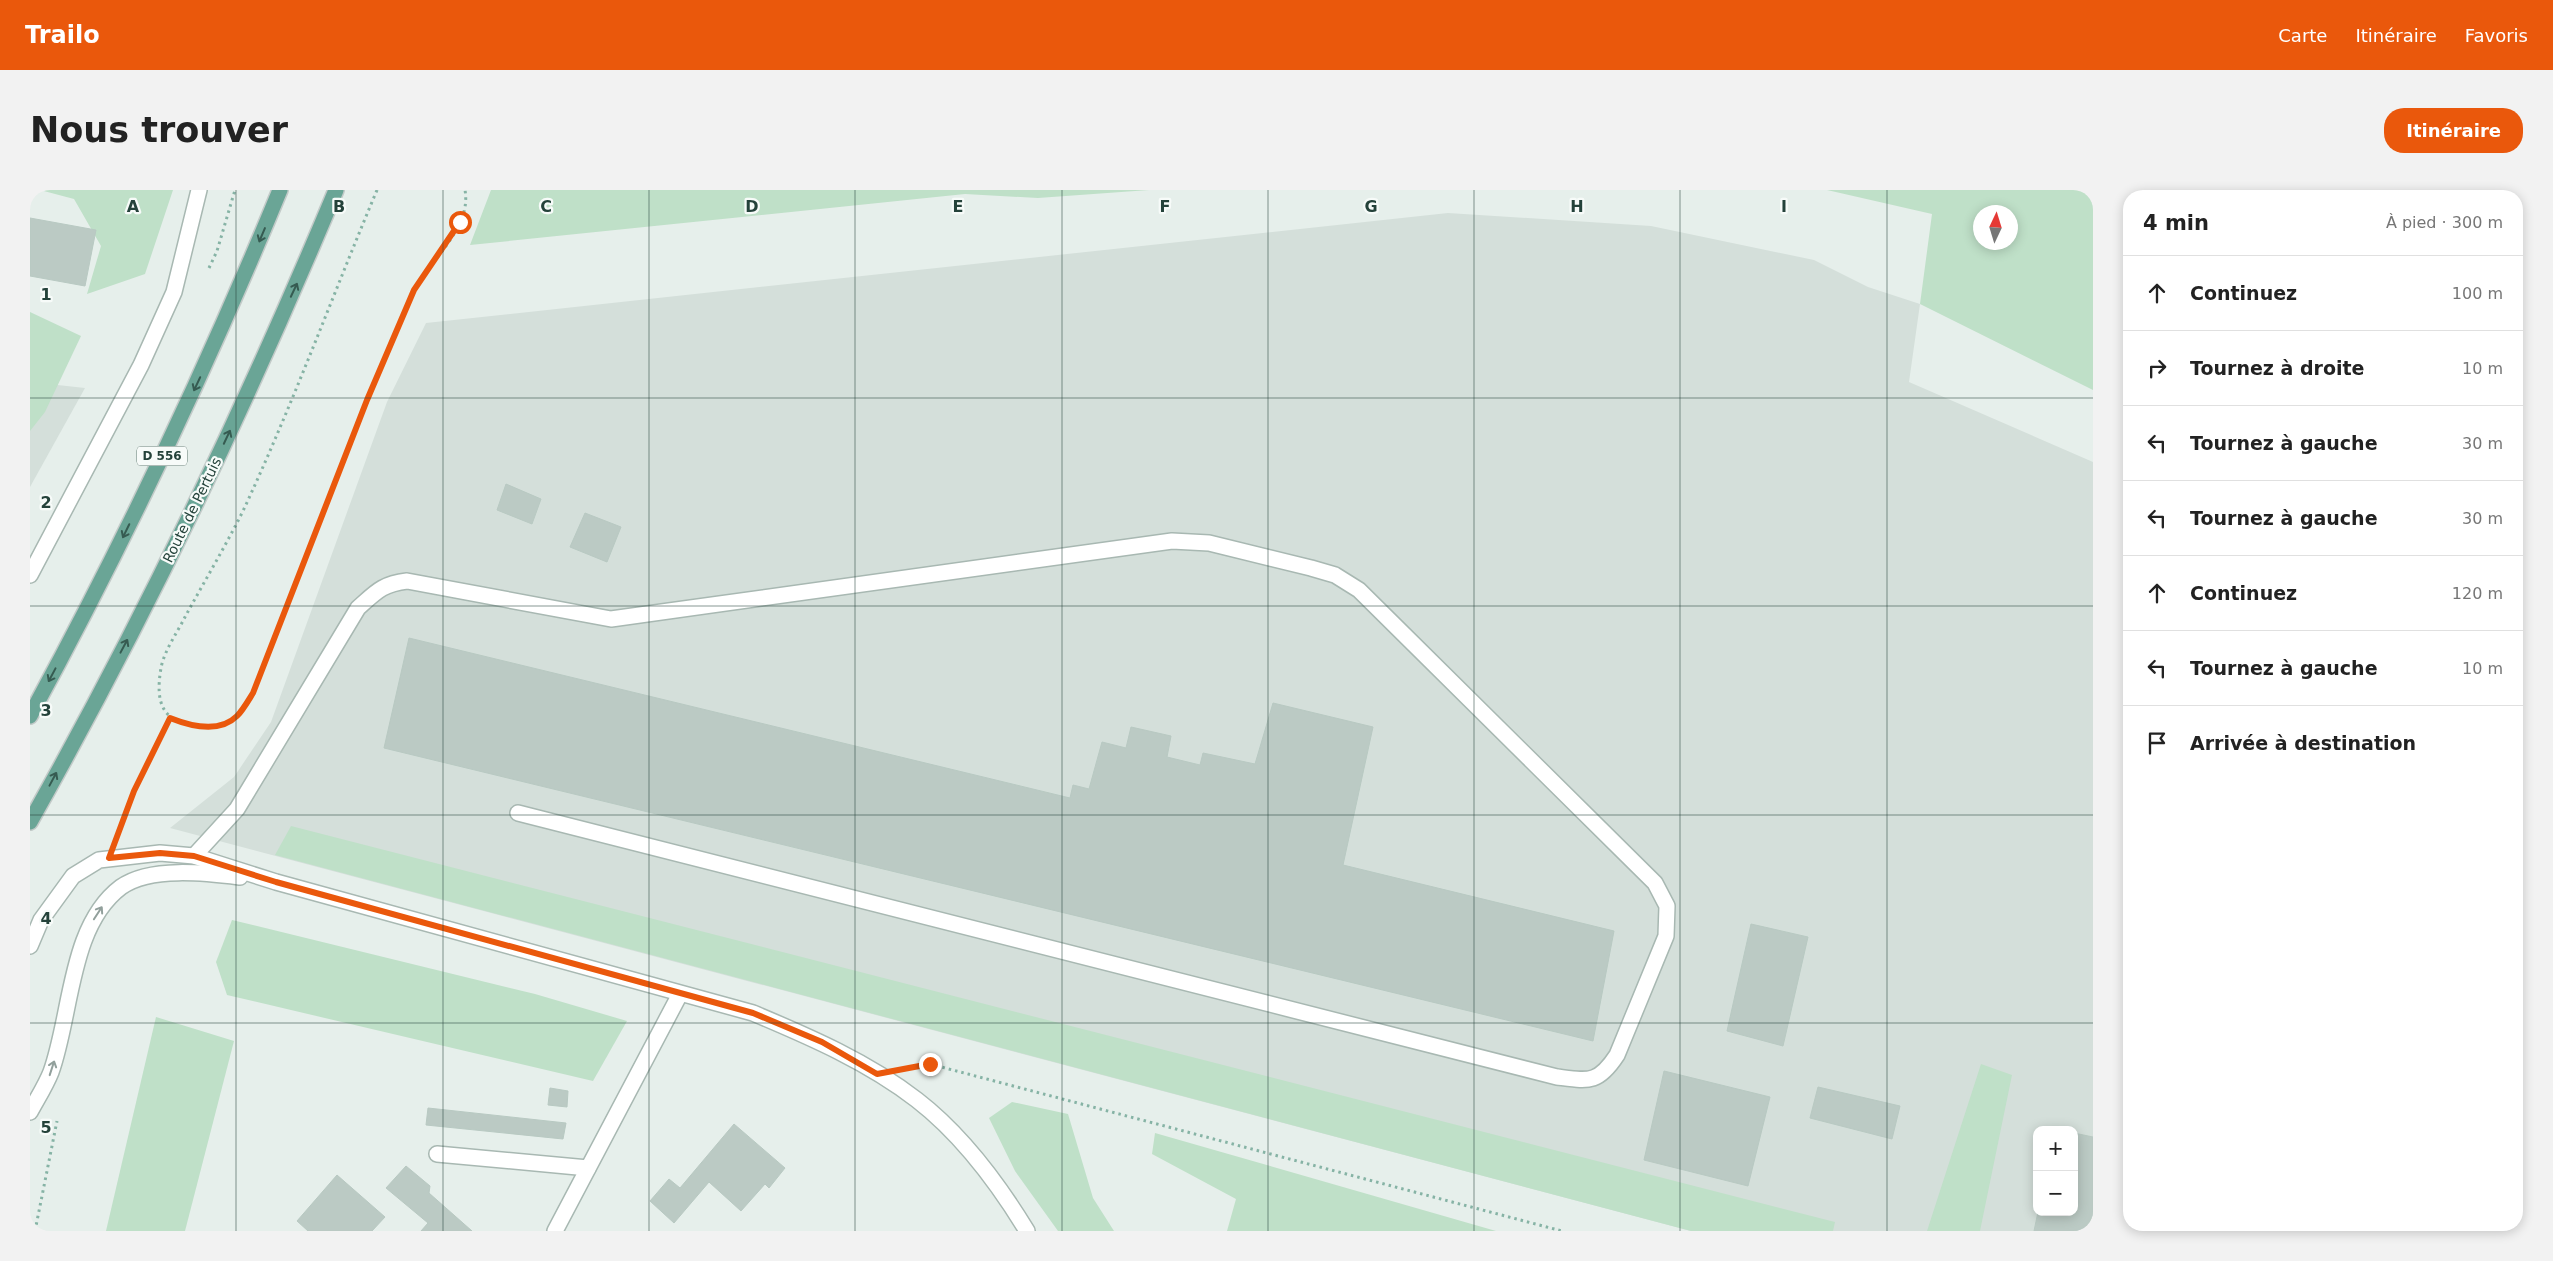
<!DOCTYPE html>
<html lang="fr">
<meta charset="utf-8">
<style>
:root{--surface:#fff;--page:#f2f2f2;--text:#222;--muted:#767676;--line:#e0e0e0;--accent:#ea580c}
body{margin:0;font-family:"DejaVu Sans",sans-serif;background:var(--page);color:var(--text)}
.controls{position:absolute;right:15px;bottom:15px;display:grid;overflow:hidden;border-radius:10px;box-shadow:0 2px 12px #0003}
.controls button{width:45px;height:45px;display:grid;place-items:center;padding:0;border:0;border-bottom:1px solid var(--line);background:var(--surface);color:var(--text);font:25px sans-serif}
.compass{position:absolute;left:1943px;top:15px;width:45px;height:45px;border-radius:50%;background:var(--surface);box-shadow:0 2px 12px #0003;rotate:4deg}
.stop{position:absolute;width:15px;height:15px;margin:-11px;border:4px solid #ea580c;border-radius:50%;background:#fff}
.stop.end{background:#ea580c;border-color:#fff;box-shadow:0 1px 5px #0008}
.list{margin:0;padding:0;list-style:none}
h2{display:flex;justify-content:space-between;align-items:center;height:65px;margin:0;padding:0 20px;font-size:21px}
h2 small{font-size:16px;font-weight:400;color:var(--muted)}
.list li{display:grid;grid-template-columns:32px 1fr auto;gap:15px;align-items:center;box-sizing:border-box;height:75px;padding:0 20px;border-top:1px solid var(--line)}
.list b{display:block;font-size:19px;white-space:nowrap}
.list em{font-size:16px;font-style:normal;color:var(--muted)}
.icon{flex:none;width:28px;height:28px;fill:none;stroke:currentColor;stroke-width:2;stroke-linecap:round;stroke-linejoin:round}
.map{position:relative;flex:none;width:2063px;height:1041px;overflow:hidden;border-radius:20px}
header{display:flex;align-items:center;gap:30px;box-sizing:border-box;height:70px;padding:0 25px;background:var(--accent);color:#fff}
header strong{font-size:24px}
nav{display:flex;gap:28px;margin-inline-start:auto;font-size:18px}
.intro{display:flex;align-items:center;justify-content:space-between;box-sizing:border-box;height:120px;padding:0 30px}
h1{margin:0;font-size:35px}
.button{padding:12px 22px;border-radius:20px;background:var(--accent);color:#fff;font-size:18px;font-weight:700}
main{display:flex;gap:30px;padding:0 30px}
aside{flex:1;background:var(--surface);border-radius:20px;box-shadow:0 2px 12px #0003}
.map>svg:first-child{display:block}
.built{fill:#d4dfda;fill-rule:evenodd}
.green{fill:#bfe0c8;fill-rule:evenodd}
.building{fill:#bbcac4;stroke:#b8c9c2}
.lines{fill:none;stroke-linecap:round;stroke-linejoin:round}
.lane-casing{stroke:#a8b8b2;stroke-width:18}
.street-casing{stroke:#a8b8b2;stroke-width:18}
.primary-casing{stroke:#c2cac8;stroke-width:18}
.path{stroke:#86b3a5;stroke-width:3;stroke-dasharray:2.5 4;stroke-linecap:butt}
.lane{stroke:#fff;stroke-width:15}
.street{stroke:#fff;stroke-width:15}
.primary{stroke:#6aa596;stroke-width:15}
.oneway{stroke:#365b51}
.oneway2{stroke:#92a09c}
.route{stroke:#ea580c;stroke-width:6}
.grid{fill:none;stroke:#24423a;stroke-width:1;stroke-opacity:0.55}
.labels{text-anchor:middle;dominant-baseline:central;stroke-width:4.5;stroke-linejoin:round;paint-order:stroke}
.shield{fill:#f7fbf9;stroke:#637a73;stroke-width:1}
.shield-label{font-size:12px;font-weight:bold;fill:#24423a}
.street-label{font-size:14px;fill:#24423a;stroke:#f7fbf9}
.grid-label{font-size:16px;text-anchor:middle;font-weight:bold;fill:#24423a;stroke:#f7fbf9;stroke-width:4.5;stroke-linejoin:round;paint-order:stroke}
</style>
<header>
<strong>Trailo</strong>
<nav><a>Carte</a><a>Itinéraire</a><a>Favoris</a></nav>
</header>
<div class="intro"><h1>Nous trouver</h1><a class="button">Itinéraire</a></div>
<main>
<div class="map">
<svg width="2063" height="1041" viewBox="0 0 2063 1041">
<rect width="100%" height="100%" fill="#e6efeb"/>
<g class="built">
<path d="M1418,23L1621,36L1784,70L1838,97L1890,114L1879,192L2063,272V1041H1661L140,638L204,587L241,532L357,212L396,133ZM2007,940H2044V1022H2007Z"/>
<polygon points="0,192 55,198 0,297"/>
</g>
<g class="green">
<polygon points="10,0 143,0 115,84 57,104 71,56 44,9"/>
<polygon points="461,0 1119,0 1008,8 935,4 440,55"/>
<path d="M1797,0H2063V200L1890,114L1902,24ZM1950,22H1980V52H1950Z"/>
<polygon points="0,122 51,146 15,222 0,241"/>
<polygon points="261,636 1805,1032 1803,1041 1661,1041 245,665"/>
<polygon points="202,730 505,804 597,831 563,891 197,805 186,772"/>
<polygon points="126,827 204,851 155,1041 76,1041"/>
<polygon points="1951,874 1982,885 1950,1041 1897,1041"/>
<polygon points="982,912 1038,924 1063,1008 1084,1041 1028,1041 985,981 959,928"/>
<polygon points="1125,943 1466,1041 1197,1041 1206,1009 1122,964"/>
</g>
<g class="building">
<polygon points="0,28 66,40 55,96 0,86"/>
<polygon points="476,294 511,309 502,334 467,320"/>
<polygon points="555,323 591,337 577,372 540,357"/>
<polygon points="379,448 1040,608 1043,595 1059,599 1072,552 1096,558 1101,537 1141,546 1137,567 1170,575 1173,563 1225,574 1243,513 1343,537 1313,675 1584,741 1563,851 354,558"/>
<polygon points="1721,734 1778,747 1753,856 1697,841"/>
<polygon points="1634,881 1740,907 1718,996 1614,970"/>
<polygon points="1788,897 1870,916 1862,949 1780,928"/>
<polygon points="520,898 538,901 537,917 518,915"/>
<polygon points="398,918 536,933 533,949 396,935"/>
<polygon points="704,934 755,978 739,998 735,994 711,1021 679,992 644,1033 620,1011 639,989 650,998"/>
<polygon points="2044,943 2063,947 2063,1041 2004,1041 2008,1022 2044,1022"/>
<polygon points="376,976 400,996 399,1003 442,1041 391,1041 398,1033 356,998"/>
<polygon points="307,985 355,1027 342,1041 278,1041 267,1031"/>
</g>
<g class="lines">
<g class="lane-casing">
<g id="lane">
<path d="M164,666L207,619L328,418C346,402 352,394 377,391L581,429L1142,351L1179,353L1281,378L1305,385L1329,400L1625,693L1637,716L1636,746L1587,865C1568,894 1559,891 1527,887L488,623"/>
<polyline points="407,964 558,978"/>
<polyline points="525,1041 650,804"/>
</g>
</g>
<g class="street-casing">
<g id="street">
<polyline points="0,385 111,175 144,102 169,0"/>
<path d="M0,756L11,730L43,686L69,670L130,663L164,666L246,692L723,823C780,847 838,872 887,910C931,944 969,995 997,1041"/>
<path d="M0,922C7,909 16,895 21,882C42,824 39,736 91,697C120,676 177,683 210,687"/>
</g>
</g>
<g class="primary-casing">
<g id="primary">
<path d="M0,526C93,355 176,180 250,0"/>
<path d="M0,632C115,428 216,216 306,0"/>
</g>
</g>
<g class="path">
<path d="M347,0C302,107 262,216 213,321C195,357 174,392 155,427C147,443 134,461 131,478C125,513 132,533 169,536C182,538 194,535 205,528C212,522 218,511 223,503C274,370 325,237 382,106C397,71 442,40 435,0"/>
<polyline points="179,78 187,61 205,0"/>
<polyline points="89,641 104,601 140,528"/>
<polyline points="887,876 900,874 1532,1041"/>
<polyline points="5,1041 27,931"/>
</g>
<use href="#lane" class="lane"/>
<use href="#street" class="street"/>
<use href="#primary" class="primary"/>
</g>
<defs><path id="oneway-shaft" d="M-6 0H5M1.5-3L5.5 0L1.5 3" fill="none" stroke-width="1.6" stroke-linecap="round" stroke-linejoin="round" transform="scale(1.25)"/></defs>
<g class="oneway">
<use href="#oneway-shaft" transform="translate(232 45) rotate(113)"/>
<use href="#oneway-shaft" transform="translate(264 100) rotate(-65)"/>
<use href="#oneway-shaft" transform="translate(167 194) rotate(115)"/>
<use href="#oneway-shaft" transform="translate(197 247) rotate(-65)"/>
<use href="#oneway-shaft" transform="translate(96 341) rotate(116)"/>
<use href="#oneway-shaft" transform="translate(94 456) rotate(-62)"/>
<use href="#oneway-shaft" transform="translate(22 485) rotate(118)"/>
<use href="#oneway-shaft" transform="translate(23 589) rotate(-62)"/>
</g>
<g class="oneway2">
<use href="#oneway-shaft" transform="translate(68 723) rotate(-57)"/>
<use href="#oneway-shaft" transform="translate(22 878) rotate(-72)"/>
</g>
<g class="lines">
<path class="route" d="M430,32L384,100L337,210L223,503C218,511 213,520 207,526C189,544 160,536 140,528L104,601L79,668L130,663L164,666L246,692L723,823L792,852L847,884L900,874"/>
</g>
<path class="grid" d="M206,0V1041M413,0V1041M619,0V1041M825,0V1041M1032,0V1041M1238,0V1041M1444,0V1041M1650,0V1041M1857,0V1041M0,208H2063M0,416H2063M0,625H2063M0,833H2063"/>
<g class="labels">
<rect class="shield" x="107" y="256.5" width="50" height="19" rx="4"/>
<g class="shield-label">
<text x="132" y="266">D 556</text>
</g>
<g class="street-label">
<text transform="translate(162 320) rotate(-64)">Route de Pertuis</text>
</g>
</g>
<g class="grid-label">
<text x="103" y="22">A</text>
<text x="309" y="22">B</text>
<text x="516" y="22">C</text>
<text x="722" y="22">D</text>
<text x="928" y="22">E</text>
<text x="1135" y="22">F</text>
<text x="1341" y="22">G</text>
<text x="1547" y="22">H</text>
<text x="1754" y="22">I</text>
<text x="16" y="110">1</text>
<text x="16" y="318">2</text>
<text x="16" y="526">3</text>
<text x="16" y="734">4</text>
<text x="16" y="943">5</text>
</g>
</svg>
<div class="controls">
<button>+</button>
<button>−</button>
</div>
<svg class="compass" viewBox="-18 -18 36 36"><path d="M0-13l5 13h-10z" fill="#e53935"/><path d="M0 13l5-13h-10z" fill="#767676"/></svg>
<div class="stop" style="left:430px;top:32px"></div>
<div class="stop end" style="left:900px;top:874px"></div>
</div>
<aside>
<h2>4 min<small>À pied · 300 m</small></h2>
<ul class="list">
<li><svg class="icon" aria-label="ahead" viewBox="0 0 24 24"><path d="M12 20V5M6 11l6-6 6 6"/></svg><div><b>Continuez</b></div><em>100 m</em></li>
<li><svg class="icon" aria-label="right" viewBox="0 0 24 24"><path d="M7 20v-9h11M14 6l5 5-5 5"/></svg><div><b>Tournez à droite</b></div><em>10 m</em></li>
<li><svg class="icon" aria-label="left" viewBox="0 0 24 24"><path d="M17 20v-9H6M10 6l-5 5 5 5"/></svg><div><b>Tournez à gauche</b></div><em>30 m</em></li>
<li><svg class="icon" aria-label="left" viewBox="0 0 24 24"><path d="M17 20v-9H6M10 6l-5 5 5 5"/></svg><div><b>Tournez à gauche</b></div><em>30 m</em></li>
<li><svg class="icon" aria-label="ahead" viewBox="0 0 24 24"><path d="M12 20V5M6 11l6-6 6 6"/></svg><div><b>Continuez</b></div><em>120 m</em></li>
<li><svg class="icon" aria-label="left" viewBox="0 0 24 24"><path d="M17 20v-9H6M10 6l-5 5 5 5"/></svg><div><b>Tournez à gauche</b></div><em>10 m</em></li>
<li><svg class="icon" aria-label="arrive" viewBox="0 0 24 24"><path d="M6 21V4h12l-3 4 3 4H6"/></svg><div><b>Arrivée à destination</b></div></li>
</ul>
</aside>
</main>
